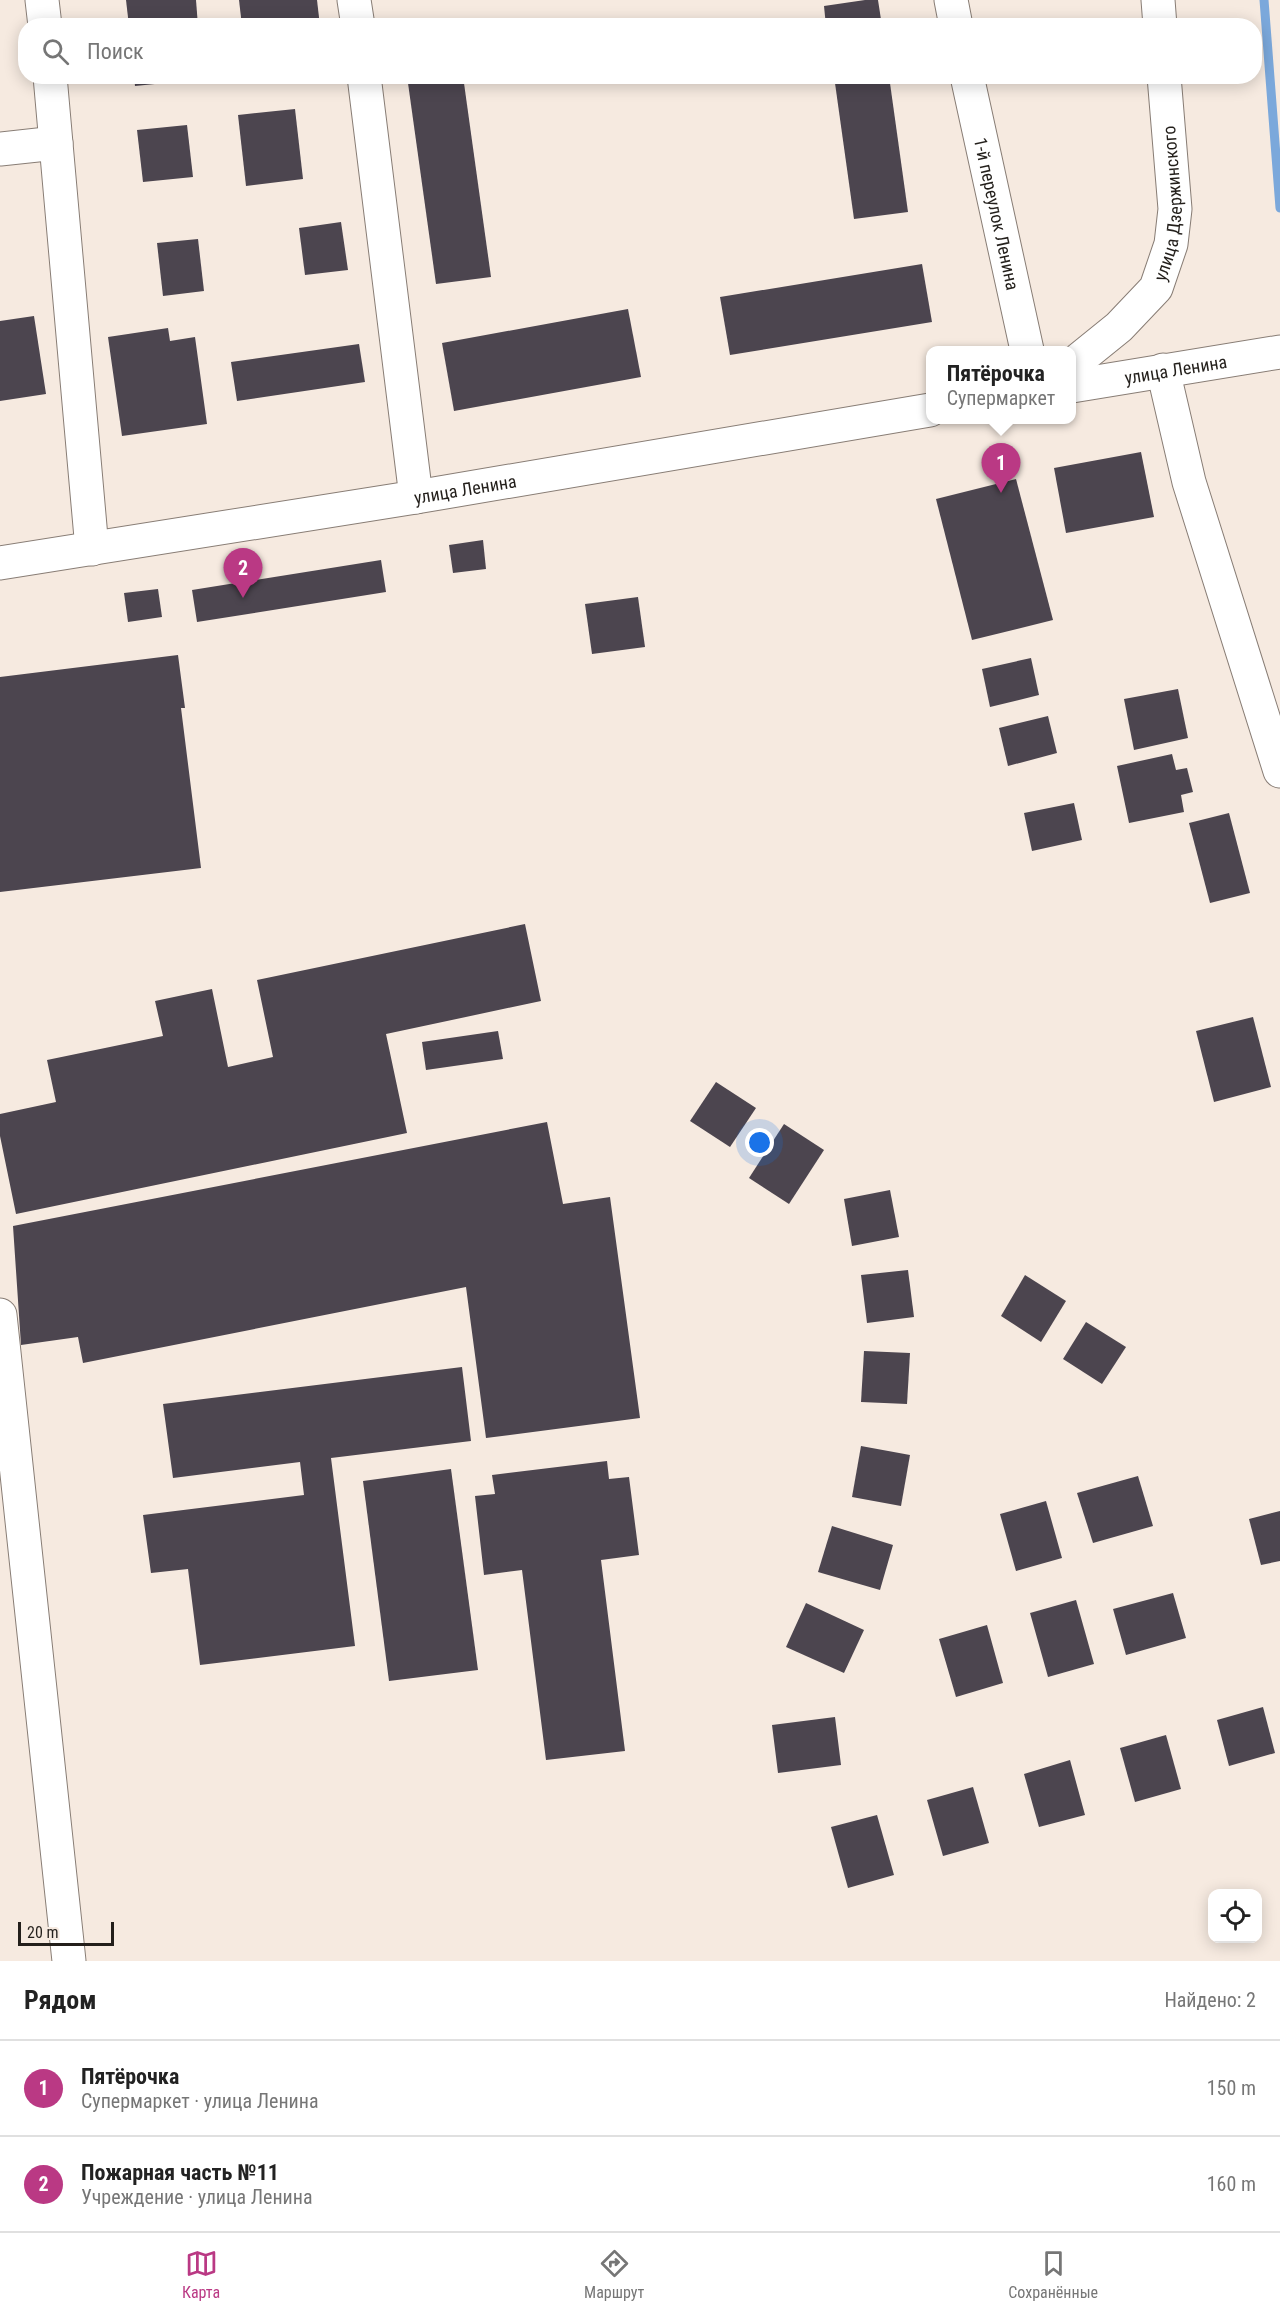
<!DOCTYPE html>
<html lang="ru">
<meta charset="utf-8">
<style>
:root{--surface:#fff;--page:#f2f2f2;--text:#222;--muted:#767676;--line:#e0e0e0;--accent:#ba3984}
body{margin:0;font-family:"Roboto Condensed",sans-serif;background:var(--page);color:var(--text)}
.controls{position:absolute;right:18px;bottom:18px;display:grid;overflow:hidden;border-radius:12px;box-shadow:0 3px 15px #0003}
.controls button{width:54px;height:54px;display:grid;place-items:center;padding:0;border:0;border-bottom:2px solid var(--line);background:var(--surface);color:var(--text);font:30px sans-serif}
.scale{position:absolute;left:18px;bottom:15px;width:96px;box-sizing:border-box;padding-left:6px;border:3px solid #231f1b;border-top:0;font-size:16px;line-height:21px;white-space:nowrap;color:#231f1b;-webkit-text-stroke:4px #f6eae0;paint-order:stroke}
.you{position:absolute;left:760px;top:1143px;width:21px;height:21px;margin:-15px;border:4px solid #fff;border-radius:50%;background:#1a73e8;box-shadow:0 0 0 9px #1a73e833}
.badge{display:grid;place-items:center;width:39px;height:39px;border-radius:50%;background:var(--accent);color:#fff;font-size:20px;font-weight:700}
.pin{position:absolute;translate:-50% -50px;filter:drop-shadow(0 2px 3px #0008)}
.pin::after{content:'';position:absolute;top:32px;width:21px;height:18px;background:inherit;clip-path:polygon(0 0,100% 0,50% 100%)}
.popup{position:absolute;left:926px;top:346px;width:150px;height:78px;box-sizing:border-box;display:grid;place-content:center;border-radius:12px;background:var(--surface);filter:drop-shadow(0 2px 4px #0005);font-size:20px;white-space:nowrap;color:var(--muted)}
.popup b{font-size:22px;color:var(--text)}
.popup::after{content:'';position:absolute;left:50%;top:100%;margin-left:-12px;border:12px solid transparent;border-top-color:var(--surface)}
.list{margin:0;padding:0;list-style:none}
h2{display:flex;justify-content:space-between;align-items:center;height:78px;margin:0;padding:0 24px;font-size:26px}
h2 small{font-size:20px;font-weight:400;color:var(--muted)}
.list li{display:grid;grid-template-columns:39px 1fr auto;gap:18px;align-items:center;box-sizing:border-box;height:96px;padding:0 24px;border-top:2px solid var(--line)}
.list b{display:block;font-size:22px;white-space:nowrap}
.list p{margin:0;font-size:20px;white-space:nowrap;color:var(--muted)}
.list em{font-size:20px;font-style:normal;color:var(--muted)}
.icon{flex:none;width:33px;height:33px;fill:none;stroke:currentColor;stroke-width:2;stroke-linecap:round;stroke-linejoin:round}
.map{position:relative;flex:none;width:1280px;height:1961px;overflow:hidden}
.search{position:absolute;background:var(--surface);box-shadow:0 3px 15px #0003;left:18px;right:18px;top:18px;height:66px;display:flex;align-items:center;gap:15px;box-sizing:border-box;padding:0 21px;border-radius:24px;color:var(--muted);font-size:22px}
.sheet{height:270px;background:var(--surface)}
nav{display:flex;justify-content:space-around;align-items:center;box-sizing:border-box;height:84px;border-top:2px solid var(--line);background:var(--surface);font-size:16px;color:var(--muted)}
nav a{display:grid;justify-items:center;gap:3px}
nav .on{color:var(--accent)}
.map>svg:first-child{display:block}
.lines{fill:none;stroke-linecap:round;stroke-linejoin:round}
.stream{stroke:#7ba8db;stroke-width:9}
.building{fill:#4c454f}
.minor-casing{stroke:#887d75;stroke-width:35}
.minor{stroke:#fff;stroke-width:33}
.labels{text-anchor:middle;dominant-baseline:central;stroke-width:6;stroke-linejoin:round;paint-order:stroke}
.street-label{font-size:18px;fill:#231f1b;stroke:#f6eae0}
</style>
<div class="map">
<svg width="1280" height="1961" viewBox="0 0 1280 1961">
<rect width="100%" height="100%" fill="#f6eae0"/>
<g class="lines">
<polyline class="stream" points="1264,0 1280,208"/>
</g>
<g class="building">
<polygon points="126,0 196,0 198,26 129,26"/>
<polygon points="239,0 317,0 320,26 242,26"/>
<polygon points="865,0 878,0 882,26 826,26 824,6"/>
<polygon points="134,76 203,76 204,79 135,86"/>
<polygon points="247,76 305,76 305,78 248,84"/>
<polygon points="407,76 463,76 491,277 436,284"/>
<polygon points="834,76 889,76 908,212 854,219"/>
<polygon points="295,109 303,179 246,186 238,115"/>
<polygon points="187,125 193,177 143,182 137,130"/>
<polygon points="341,222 348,270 305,275 299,228"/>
<polygon points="198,239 204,291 163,296 157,243"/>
<polygon points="922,264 932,322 730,355 720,297"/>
<polygon points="628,309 641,377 454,411 442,343"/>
<polygon points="34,316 46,394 0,401 0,321"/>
<polygon points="168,328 170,341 195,337 207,424 122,436 108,337"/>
<polygon points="359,344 365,382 237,401 231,362"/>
<polygon points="1141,452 1154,517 1066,533 1054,468"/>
<polygon points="1016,479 1053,620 972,640 936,499"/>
<polygon points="483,540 486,569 453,573 449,545"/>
<polygon points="381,560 386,592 197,622 192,590"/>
<polygon points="158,589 162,617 128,622 124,593"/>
<polygon points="638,597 645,647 592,654 585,604"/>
<polygon points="178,655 185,708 181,708 201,868 0,892 0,677"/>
<polygon points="1031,658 1039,695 990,707 982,669"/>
<polygon points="1178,689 1188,738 1134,750 1124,699"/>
<polygon points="1048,716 1057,753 1008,766 999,728"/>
<polygon points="1172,754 1176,770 1187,768 1193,792 1181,795 1184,812 1129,823 1117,766"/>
<polygon points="1074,803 1082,840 1032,851 1024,813"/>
<polygon points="1229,813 1250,893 1210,903 1189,823"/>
<polygon points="525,924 541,1001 386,1034 407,1133 16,1214 0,1136 0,1114 56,1102 47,1060 163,1036 155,1001 212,989 228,1067 273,1057 257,980"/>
<polygon points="1253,1017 1271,1087 1214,1102 1196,1031"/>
<polygon points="498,1031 503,1059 426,1070 422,1042"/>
<polygon points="716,1082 756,1108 730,1147 690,1121"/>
<polygon points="547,1122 563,1204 610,1197 640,1418 486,1438 466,1287 83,1363 78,1337 21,1345 13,1226"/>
<polygon points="784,1124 824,1150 789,1204 749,1178"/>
<polygon points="890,1190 899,1237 852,1246 844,1199"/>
<polygon points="908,1270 914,1317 867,1323 861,1275"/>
<polygon points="1025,1275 1066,1301 1041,1342 1001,1316"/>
<polygon points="1086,1322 1126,1347 1102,1384 1063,1359"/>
<polygon points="864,1351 910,1353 907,1404 861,1402"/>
<polygon points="462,1367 471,1441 331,1458 355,1646 200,1665 188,1569 151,1573 143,1515 304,1495 300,1462 173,1478 163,1404"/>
<polygon points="861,1446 910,1455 901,1506 852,1497"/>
<polygon points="607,1461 609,1479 629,1477 639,1555 601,1560 625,1751 546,1760 522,1570 484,1575 475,1496 495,1494 492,1475"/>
<polygon points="451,1469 478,1670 389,1681 363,1481"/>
<polygon points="1138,1476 1153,1526 1093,1543 1077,1493"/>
<polygon points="1046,1501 1062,1558 1016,1571 1000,1514"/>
<polygon points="1280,1511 1280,1561 1261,1565 1249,1519"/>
<polygon points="832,1526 893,1545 880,1590 818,1572"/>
<polygon points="1173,1593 1186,1638 1126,1655 1113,1609"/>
<polygon points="1076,1600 1094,1664 1048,1677 1030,1613"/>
<polygon points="806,1603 864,1630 844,1673 786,1647"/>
<polygon points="987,1625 1003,1683 956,1697 939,1639"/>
<polygon points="1263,1707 1275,1753 1229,1766 1217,1720"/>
<polygon points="835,1717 841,1765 778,1773 772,1725"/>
<polygon points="1166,1735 1181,1789 1135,1802 1120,1748"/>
<polygon points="1070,1760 1085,1815 1039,1827 1024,1774"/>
<polygon points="973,1787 989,1843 943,1856 927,1800"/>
<polygon points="877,1815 894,1875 848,1888 831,1827"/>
</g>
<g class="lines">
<g class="minor-casing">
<g id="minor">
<polyline points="42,0 45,26"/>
<polyline points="354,0 358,26"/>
<polyline points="951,0 956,26"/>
<polyline points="1158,0 1160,26"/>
<polyline points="50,76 92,549"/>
<polyline points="364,76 416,497"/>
<path id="s1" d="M967,76L1027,350"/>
<polyline points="0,149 56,143"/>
<path id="s2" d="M1072,365L1119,327L1156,288L1171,244L1175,209L1164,76"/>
<polyline points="1163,370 1189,482 1280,771"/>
<path id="s3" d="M1072,386L1280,352"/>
<path id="s4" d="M0,563L416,497L930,410"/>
<polyline points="0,1315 69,1961"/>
</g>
</g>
<use href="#minor" class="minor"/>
</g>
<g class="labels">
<g class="street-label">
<text stroke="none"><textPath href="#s2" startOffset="201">улица Дзержинского</textPath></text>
<text stroke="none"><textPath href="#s1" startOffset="141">1-й переулок Ленина</textPath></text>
<text stroke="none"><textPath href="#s3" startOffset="105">улица Ленина</textPath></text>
<text stroke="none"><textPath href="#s4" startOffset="471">улица Ленина</textPath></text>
</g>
</g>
</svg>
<div class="controls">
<button><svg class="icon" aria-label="locate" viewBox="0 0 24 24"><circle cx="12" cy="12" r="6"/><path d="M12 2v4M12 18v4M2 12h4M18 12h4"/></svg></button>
</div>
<div class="scale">20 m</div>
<div class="you"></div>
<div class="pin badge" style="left:1001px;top:493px">1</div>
<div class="popup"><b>Пятёрочка</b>Супермаркет</div>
<div class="pin badge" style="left:243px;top:598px">2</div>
<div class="search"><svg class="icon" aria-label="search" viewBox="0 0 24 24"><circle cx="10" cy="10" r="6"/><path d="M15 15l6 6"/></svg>Поиск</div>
</div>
<section class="sheet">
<h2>Рядом<small>Найдено: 2</small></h2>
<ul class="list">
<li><span class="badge">1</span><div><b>Пятёрочка</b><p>Супермаркет · улица Ленина</p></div><em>150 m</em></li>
<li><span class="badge">2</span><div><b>Пожарная часть №11</b><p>Учреждение · улица Ленина</p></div><em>160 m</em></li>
</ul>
</section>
<nav>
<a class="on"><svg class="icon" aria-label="map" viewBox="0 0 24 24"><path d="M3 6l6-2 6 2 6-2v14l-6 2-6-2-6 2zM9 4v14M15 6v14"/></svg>Карта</a>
<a><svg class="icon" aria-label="directions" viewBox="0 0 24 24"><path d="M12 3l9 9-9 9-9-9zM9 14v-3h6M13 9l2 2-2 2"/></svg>Маршрут</a>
<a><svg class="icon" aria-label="saved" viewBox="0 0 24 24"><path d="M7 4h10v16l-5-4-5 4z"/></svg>Сохранённые</a>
</nav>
